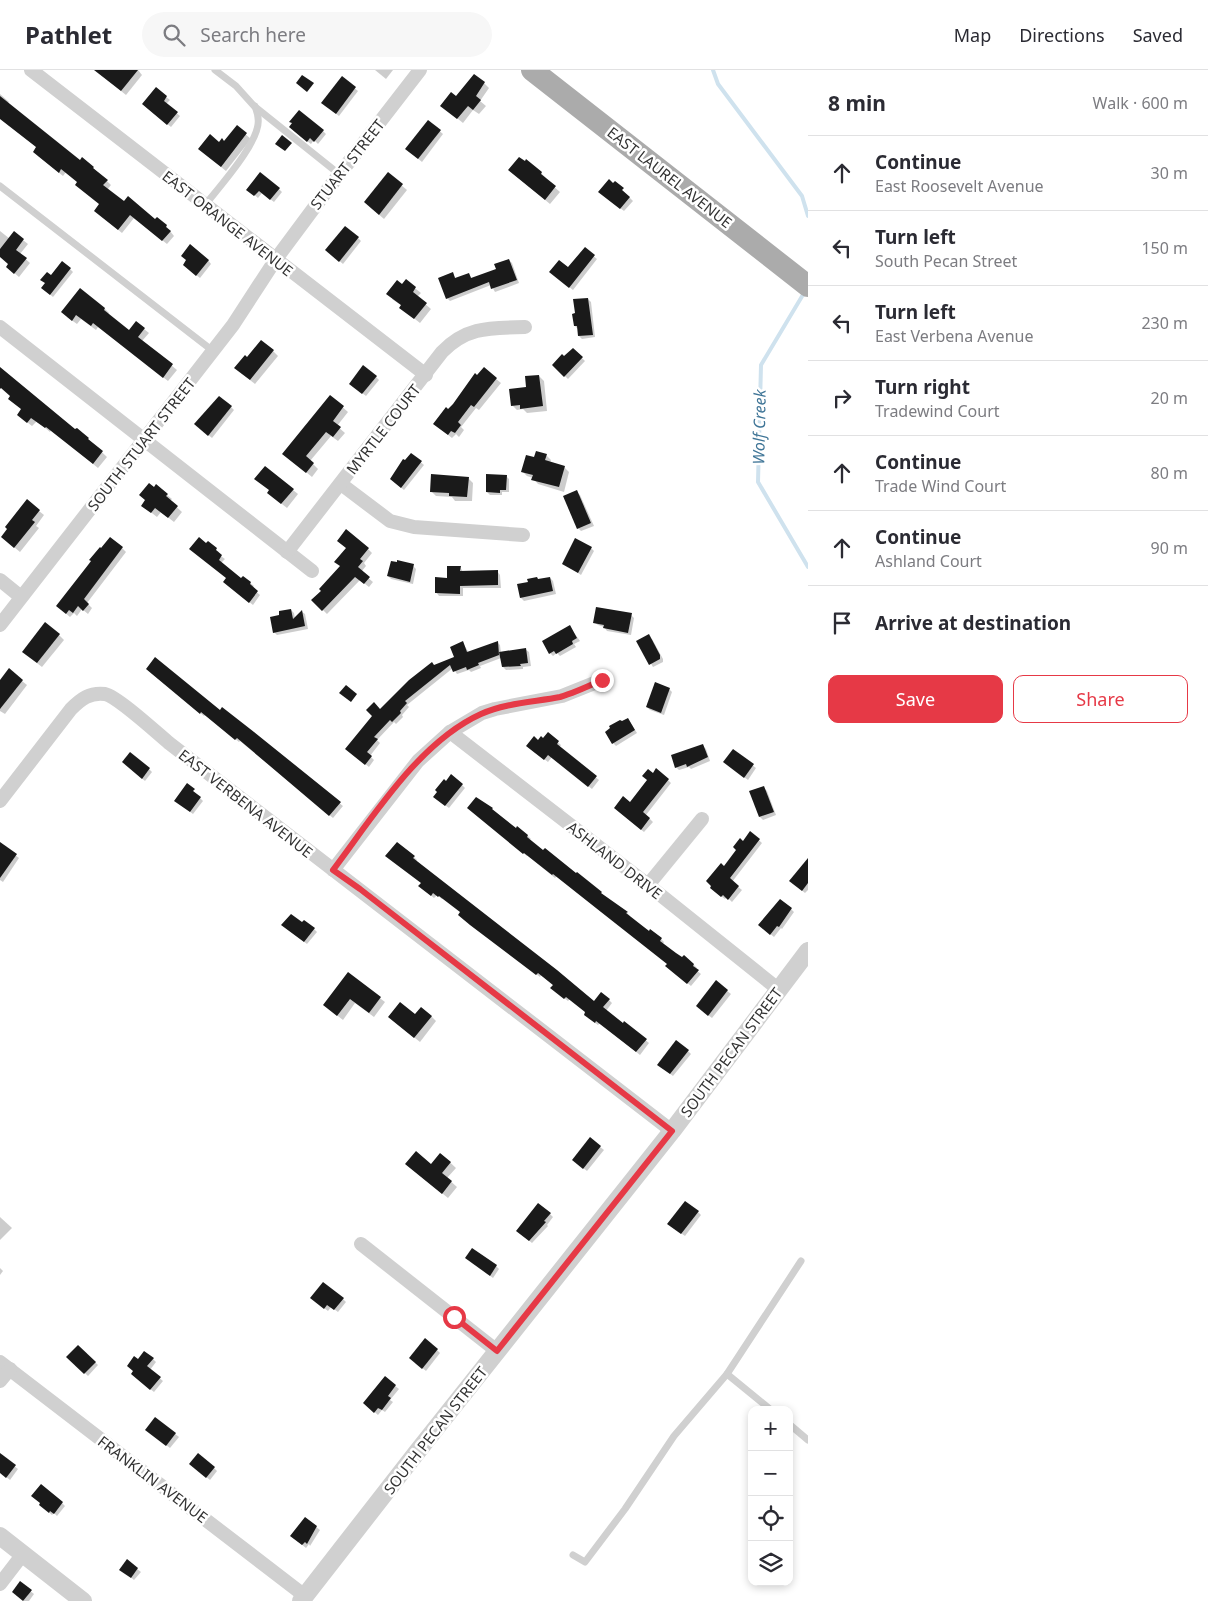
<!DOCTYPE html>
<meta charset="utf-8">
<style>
:root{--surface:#fff;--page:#f7f7f7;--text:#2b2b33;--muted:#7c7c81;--line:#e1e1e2;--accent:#e63946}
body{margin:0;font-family:"Noto Sans",sans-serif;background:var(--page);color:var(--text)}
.controls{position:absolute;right:15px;bottom:15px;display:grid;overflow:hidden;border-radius:10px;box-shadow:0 2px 8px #0003}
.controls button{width:45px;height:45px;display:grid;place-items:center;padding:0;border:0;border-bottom:1px solid var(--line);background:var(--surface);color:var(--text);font:25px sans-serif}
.stop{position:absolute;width:15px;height:15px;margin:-11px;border:4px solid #e63946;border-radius:50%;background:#fff}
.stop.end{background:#e63946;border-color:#fff;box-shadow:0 1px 5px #0008}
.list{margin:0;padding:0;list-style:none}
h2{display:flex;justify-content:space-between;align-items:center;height:65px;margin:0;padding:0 20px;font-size:21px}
h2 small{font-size:16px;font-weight:400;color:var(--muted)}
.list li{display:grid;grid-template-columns:32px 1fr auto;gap:15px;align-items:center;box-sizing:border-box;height:75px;padding:0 20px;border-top:1px solid var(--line)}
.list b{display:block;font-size:19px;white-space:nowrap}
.list p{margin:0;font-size:16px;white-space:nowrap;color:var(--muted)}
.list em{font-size:16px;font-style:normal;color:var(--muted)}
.actions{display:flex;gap:10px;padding:15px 20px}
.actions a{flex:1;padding:11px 0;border:1px solid var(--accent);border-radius:10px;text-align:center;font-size:18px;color:var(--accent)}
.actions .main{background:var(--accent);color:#fff}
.icon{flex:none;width:28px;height:28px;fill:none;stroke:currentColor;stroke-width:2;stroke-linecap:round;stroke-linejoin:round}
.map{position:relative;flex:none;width:808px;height:1531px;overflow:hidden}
header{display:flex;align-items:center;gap:30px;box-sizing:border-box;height:70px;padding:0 25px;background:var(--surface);border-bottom:1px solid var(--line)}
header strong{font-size:24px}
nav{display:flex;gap:28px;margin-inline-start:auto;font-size:18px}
.search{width:350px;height:45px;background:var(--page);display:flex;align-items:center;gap:12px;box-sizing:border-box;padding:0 18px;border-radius:28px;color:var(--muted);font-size:19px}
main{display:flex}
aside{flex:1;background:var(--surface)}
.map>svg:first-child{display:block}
.shadow{fill:#0003}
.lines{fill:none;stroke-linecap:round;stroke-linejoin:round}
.stream{stroke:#cfe2ee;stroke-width:4}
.building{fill:#1a1a1a}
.service{stroke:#d0d0d0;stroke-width:7}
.minor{stroke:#d0d0d0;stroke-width:14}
.tertiary{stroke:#d0d0d0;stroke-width:18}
.primary{stroke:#ababab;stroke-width:22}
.route{stroke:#e63946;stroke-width:6}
.labels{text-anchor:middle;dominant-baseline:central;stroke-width:5;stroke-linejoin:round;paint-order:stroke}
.street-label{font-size:15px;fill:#333;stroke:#fff}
.water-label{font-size:16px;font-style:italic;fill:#3f7597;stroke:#fff}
</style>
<header>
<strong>Pathlet</strong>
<div class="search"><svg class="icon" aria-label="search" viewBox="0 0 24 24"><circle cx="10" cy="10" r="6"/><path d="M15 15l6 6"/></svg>Search here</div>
<nav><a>Map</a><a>Directions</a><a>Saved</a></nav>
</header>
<main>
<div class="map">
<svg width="808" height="1531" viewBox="0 0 808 1531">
<rect width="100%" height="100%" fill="#fff"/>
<g class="shadow">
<polygon points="95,0 138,0 142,5 126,25"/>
<polygon points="375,0 393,0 386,9"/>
<polygon points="342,8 358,21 339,46 326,36"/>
<polygon points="484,13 489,18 480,31 486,36 479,44 473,40 463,53 447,40 456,28"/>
<polygon points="156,19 170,30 166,34 180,46 171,57 146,37"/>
<polygon points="0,24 9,32 8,33 80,92 93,98 111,115 107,120 124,133 166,156 174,166 167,174 134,148 122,163 100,145 101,135 79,112 66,102 63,106 38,86 38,78 0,41"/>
<polygon points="429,52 443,64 422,92 410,82"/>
<polygon points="237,57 251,69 226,101 205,84 219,73 224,72"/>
<polygon points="293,60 323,61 326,64 318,74 314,70 311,74"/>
<polygon points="541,103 546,108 545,109 560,122 550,134 515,105"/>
<polygon points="388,104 407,120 384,149 370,137"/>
<polygon points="615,113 633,131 624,141 603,125"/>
<polygon points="248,119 279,119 282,122 274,132 262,123 258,128"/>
<polygon points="0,161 10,169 14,163 28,174 20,184 30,193 19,207 12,201 10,194 0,186"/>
<polygon points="358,168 361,171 343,194 330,183"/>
<polygon points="585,179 597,189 573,220 554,205 568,199"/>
<polygon points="208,190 211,194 200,208 187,198"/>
<polygon points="509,190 512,193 519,213 495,222 491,215 450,231 447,228 453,204 456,209 469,204 472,209 497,200"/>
<polygon points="70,199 73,202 53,227 46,221 51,207"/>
<polygon points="406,211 421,223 417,227 431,239 420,253 406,242 402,236 392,229"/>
<polygon points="80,220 105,239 109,243 108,245 129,262 144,259 149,263 142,271 177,300 168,311 98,257 96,260 81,249 77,254 67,247"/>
<polygon points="588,229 591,232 595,267 582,269 579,266 578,259 575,256"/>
<polygon points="573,280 585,291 568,309 553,295"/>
<polygon points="273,281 278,286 255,314 241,303 247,289"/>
<polygon points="0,299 76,361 88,369 107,387 98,398 51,360 50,362 37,351 32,356 23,349 22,340 12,326 0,317"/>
<polygon points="484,299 501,313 479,340 476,338 461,357 464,360 459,367 456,364 452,368 439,358 448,341"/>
<polygon points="539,306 544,311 547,341 527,343 523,339 517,340 512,335"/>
<polygon points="376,307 379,310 366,326 353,316"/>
<polygon points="331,327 348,342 337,356 345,363 338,371 331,366 310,391 318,399 312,407 289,388"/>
<polygon points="231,337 234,340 212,368 199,357"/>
<polygon points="411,384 424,395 404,420 394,412 405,392"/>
<polygon points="546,385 551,390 550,393 564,397 569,402 564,422 538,414 533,408 527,406 522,401 535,389"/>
<polygon points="506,406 509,409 509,422 502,422 502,425 490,425 487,422"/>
<polygon points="468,408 473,413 472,431 455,431 452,427 436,426 431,421"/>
<polygon points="293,420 298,424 287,438 268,423"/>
<polygon points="577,422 580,425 594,456 581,461 578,458"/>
<polygon points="167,425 172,429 170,431 182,442 174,452 161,442 157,447 148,440 147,431"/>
<polygon points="39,441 44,445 36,456 39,458 20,482 8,472 9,460"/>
<polygon points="207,475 219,482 218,484 225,489 221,493 241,509 243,507 254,516 252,518 260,525 253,535 228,515 228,508"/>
<polygon points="122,478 126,482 87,533 92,538 88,544 82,539 77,546 74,543 70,547 57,536"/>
<polygon points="591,478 594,481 581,505 563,493"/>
<polygon points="368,479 372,483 364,493 366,496 361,502 373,512 369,517 360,510 327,544 313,530 341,497"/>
<polygon points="413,496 416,499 413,514 391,509 388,506"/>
<polygon points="460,497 463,502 497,501 500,505 501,518 463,518 463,526 439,526 436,522"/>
<polygon points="550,508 553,511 556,524 524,531 521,528 518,515"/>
<polygon points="291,540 294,543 295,549 302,542 305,544 308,559 277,565 274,562 281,546"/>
<polygon points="631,545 634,548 631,565 607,561 604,557 598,555 594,552"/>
<polygon points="570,557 580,571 574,574 576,577 560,586 557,583 553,586 550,583"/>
<polygon points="59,565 64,570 42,597 29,587"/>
<polygon points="652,569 663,589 663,592 653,597 638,572"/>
<polygon points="497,572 500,575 501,583 525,579 529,582 531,596 523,597 523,599 506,600 503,597 501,588 480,596 481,598 471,602 469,600 457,604 453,598 407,635 409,637 402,645 403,647 396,654 394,652 377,670 380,673 370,686 374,690 369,697 350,682 380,641 434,596 456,588 463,573 469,583"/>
<polygon points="150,602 220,642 253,663 343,736 333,748 240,671 239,672 205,645 204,646"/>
<polygon points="22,611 27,615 5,644 0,641 0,612"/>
<polygon points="669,619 672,622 664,645 650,640 647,637"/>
<polygon points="630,652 637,663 616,676 613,673"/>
<polygon points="548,664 561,675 559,678 599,710 592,719 552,687 548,692 531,679 539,671 543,669"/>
<polygon points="703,676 706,679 710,691 691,699 689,697 679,700 676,697"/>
<polygon points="733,681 756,698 748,710 728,695"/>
<polygon points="126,695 149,699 152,702 145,711"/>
<polygon points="653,705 668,710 671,713 646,745 653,752 644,762 618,741 630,733"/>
<polygon points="187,715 203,731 193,744 179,734"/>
<polygon points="462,715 465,718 449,738 438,730"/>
<polygon points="764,718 767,721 776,745 763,750 760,747"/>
<polygon points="476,728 492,739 516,759 528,766 531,769 529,770 627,843 630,846 629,847 661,869 664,872 663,874 682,889 694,895 697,898 695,899 701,904 691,916 670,899 668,894 557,806 555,808 527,785 527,786 472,741"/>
<polygon points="751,763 762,773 732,812 742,820 732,832 727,827 725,829 714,821 724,798"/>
<polygon points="397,774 414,787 417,790 416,792 595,932 609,930 612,933 606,941 623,954 624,952 649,973 640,985 600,953 598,955 588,948 587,943 570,929 568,931 555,921 554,916 541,905 540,907 475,858 461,842 443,828 442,829 437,825 434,828 423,819 422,814"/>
<polygon points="3,776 19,788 3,812 0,810 0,781"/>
<polygon points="808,790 808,820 805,823 794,814"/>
<polygon points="791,839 794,842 782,859 781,858 774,867 763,858"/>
<polygon points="286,858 314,859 317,862 307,874"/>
<polygon points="348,904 385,932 374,947 355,933 343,950 330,940"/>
<polygon points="716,912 731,924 712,948 700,939"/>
<polygon points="416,946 431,946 436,951 420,972 395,952"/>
<polygon points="688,981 691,984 673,1006 662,998"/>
<polygon points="590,1069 604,1080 587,1101 577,1093"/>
<polygon points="441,1084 456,1098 447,1108 457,1117 448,1128 412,1099 431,1096"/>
<polygon points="698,1142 701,1145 685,1166 672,1157"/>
<polygon points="550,1144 553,1147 547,1155 548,1156 532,1173 521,1164"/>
<polygon points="0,1147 12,1158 0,1170"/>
<polygon points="466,1188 496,1196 499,1199 493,1208"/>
<polygon points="0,1198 3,1201 0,1205"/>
<polygon points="343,1229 346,1232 338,1242 331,1237 328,1241 315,1231"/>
<polygon points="78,1276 98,1295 88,1306 68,1287"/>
<polygon points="437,1280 440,1283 426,1301 414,1291"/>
<polygon points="153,1289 156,1292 150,1300 163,1311 154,1322 135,1307 138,1291"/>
<polygon points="385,1308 399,1319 390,1330 393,1332 385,1342 382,1340 378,1345 368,1336"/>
<polygon points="156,1349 179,1367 170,1378 150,1363"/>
<polygon points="0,1385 18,1399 10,1410 0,1402"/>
<polygon points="194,1397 214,1398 217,1401 210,1410"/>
<polygon points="62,1433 65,1436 57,1446 54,1443 52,1445 44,1438"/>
<polygon points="305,1448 320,1460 310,1476 309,1474 306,1478 295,1469"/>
<polygon points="127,1491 141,1502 134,1510 124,1502"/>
<polygon points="20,1513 34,1524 29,1531 24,1531 16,1525"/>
</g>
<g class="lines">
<g class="stream">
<polyline points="713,0 718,14 802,126 808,146"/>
<polyline points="804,223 761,295 758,412 808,497"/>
</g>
</g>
<g class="building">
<polygon points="94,0 138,0 121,21"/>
<polygon points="474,4 485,12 476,26 481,30 473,40 468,36 457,49 440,36 451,22 456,26"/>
<polygon points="302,5 314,13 307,22 296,13"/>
<polygon points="342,6 356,17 336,44 321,33"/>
<polygon points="156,17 167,26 164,31 178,42 167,55 142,34"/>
<polygon points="0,26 80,90 82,87 94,97 93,98 108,110 103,115 124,131 128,126 155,149 157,147 167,155 166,157 171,161 162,171 130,145 118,160 94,141 99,134 75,115 77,112 61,99 59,103 33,82 36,77 0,49"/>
<polygon points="299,40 324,60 314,72 310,68 307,72 289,57 292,53 289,52"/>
<polygon points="428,50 441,60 418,89 405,79"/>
<polygon points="237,55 247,63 221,97 198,79 210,64 219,72 222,68 224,71"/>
<polygon points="282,65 292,73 285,81 275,74"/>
<polygon points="519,87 525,91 526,89 542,102 541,104 556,116 545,130 508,100"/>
<polygon points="260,102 280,118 270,130 259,121 254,126 246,120"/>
<polygon points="388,102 403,114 379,145 364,132"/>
<polygon points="609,109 613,113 615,111 624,118 622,120 630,127 620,139 598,122"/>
<polygon points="345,156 359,167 339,192 325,180"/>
<polygon points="14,161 24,169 16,180 27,188 14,204 6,197 8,194 0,187 0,179"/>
<polygon points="190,174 209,190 196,206 183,195 186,190 181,186"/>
<polygon points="585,177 595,185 569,218 549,202 559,190 568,197"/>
<polygon points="509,189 517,210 491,219 489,212 446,229 438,208 453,202 455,208 469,203 471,208 496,199 494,194"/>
<polygon points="62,191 71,198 50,225 41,218 45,213 40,210 47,202 51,205"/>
<polygon points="406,209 416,217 413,222 427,233 414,249 399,238 401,235 386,224 397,210 402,214"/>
<polygon points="80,218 105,238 104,240 129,260 136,251 145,258 138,267 173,294 163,308 93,253 91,256 76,245 72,251 61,242"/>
<polygon points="588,228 593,265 578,266 577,256 574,256 572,244 575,243 573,229"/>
<polygon points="261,270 274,280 250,310 234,298 245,285 247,287"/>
<polygon points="573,278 583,287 564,307 552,295 562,284 564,286"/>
<polygon points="363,295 377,306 362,324 349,314"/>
<polygon points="0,297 75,359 77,358 89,368 88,369 103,381 93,394 46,357 45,358 31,348 27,353 17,345 21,339 8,329 10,326 1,318 0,319"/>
<polygon points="484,297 497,308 474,337 471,335 458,352 461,355 455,363 451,361 448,365 433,354 446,337 448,339 453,334 475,303 477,305"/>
<polygon points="539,305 543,336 520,339 520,335 511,336 509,319 526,317 525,306"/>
<polygon points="330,325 344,336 333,351 341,357 333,367 326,362 306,386 314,393 306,403 282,384"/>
<polygon points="219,326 232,336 208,366 194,354"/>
<polygon points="536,381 547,384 545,390 565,396 559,417 531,410 533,405 521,402 526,385 534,387"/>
<polygon points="411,383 422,391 401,418 390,409 403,389 405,390"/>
<polygon points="265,396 294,419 281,434 267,423 269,420 254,409"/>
<polygon points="431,404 469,407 467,427 449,426 449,423 430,422"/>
<polygon points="486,404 507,405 506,420 500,420 500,423 486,422"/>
<polygon points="149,413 154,417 156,414 168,424 166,426 178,436 168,448 155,438 151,443 141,436 145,430 139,425"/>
<polygon points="577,420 591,453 577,459 563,426"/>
<polygon points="27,429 40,440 32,450 35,452 14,478 1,467 7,459 5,457"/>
<polygon points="346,459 369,478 360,489 363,491 358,497 370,507 364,514 355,507 322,541 311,530 321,521 319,519 340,496 334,492 346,478 337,471"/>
<polygon points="110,467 123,477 84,529 89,534 83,541 78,536 73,543 69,540 66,544 56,536 88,495 91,491 89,490 100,477 101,478"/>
<polygon points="199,467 206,473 208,471 217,478 216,480 222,485 219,490 241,508 243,506 251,512 250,514 258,521 249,533 223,512 226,508 189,479"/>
<polygon points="575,468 592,477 578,503 562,494"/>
<polygon points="397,490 414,494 410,512 387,506 391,491 397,492"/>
<polygon points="447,496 461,496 460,501 498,500 498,515 460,516 460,524 435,523 435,507 447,508"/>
<polygon points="537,507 538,509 550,507 553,521 520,528 517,514 528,512 527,509"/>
<polygon points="596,537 632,543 628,563 603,558 604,555 593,553"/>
<polygon points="291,539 293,549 302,540 305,556 273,563 270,547 279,545 279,541"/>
<polygon points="45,552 60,564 37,593 22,582"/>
<polygon points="570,555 577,568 572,571 573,574 556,584 554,581 549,584 542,571"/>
<polygon points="649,564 660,585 660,589 649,595 636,571"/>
<polygon points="463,571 467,582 498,571 499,585 478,593 479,595 467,600 466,597 453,602 450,595 405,631 407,633 400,641 401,643 392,652 390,650 374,667 378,669 367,682 372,686 365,695 345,679 372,646 366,640 374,632 380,639 409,610 432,592 434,595 454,587 450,577"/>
<polygon points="526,578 528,593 520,594 521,596 502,597 499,582"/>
<polygon points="155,587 220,640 222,637 254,662 341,732 329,746 237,668 235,670 201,642 200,644 146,599"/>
<polygon points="9,598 23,610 0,639 0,610"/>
<polygon points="655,612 670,618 661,643 646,637"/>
<polygon points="346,615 357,624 351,632 339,623"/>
<polygon points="628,648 635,660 612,674 605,662 610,658 609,656 620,650 622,651"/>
<polygon points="548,662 559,671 557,674 597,706 588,717 548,685 544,690 526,676 534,666 538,670 541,666 543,668"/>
<polygon points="703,674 708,687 687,697 686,694 675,698 671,685"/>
<polygon points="733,679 754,694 744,708 723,692"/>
<polygon points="130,682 150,698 142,709 122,692"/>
<polygon points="656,698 669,709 643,742 650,748 641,760 614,738 623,726 630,732 647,710 642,706 648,699 653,703"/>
<polygon points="451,704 463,714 445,736 433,727 437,722 435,720 444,709 446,711"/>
<polygon points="187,713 195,719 193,721 201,727 190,742 174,731"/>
<polygon points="764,716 774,742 759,747 749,721"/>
<polygon points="476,727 493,738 492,739 516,758 517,756 528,765 527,767 543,780 545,778 576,803 577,802 602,822 601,823 628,842 626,843 649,861 650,859 662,868 660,871 676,883 682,887 684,885 694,894 693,896 699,900 687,914 665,896 667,894 601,842 553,804 552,805 524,783 523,784 467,738"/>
<polygon points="750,761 760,769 730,808 739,816 728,830 723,825 721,827 710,818 711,816 706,811 721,793 724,796 736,780 733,777 740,768 743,771"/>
<polygon points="0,772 17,784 0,808"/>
<polygon points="397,772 415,786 413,788 557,900 594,931 601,922 610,929 603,937 623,953 624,951 647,969 636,982 596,951 595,953 584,945 585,942 566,927 564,929 550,918 553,915 538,903 536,905 470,855 458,845 460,842 439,826 438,827 433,823 431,826 418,816 421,813 385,786"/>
<polygon points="808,788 808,813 802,821 789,811"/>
<polygon points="780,829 792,838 779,857 777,856 770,865 758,855"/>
<polygon points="291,844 302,852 304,850 315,858 304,872 281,855"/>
<polygon points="348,902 381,927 369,943 350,929 337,946 323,935"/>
<polygon points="716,910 728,920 708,946 696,936"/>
<polygon points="400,932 415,944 421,937 432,946 414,968 388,947"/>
<polygon points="676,970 689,980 670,1004 657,995"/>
<polygon points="590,1067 601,1076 583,1099 572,1090"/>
<polygon points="416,1081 431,1094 440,1083 451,1092 442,1103 452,1111 442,1124 405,1094"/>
<polygon points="685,1131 699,1141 681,1164 667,1154"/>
<polygon points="538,1133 551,1143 544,1151 546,1152 529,1171 516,1161"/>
<polygon points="472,1178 497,1195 490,1206 465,1188"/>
<polygon points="323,1212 344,1228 334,1240 327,1235 324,1239 310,1228"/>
<polygon points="425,1268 438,1279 422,1299 409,1288"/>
<polygon points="78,1275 96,1292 84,1304 66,1287"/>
<polygon points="144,1281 154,1288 147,1296 161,1307 150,1320 131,1304 133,1301 127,1296 134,1286 138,1289"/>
<polygon points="385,1306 396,1315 388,1326 391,1328 382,1340 378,1338 374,1343 363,1333"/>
<polygon points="155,1347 176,1363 166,1376 145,1360"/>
<polygon points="0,1383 16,1395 6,1408 0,1403"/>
<polygon points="198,1383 215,1397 206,1408 189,1394"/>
<polygon points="41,1414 63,1432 54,1444 50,1441 49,1443 39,1435 40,1433 31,1426"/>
<polygon points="305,1447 317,1456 307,1474 305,1472 302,1475 290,1466"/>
<polygon points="127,1489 138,1498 131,1508 119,1500"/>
<polygon points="20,1511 32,1520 23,1531 12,1522"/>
</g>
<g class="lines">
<g class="service">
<polyline points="215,0 236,16 254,36 339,104"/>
<polyline points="0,116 213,281"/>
<path d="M205,135C219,117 262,70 258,48C258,44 256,40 255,36"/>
<polyline points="727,1304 771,1340"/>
<polyline points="789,1354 808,1370"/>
<polyline points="573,1485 585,1492 625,1439 674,1366 727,1304 801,1191"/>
</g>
<g class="minor">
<polyline points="31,0 426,305"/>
<polyline points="0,257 312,501"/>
<polyline points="341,414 390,451 414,457 523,465"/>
<path d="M287,482L442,282C467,256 491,258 525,257"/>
<polyline points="0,510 21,527"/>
<polyline points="0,555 233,255 276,189 328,119 420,0"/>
<polyline points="450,662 648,815 778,919"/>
<path d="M0,731L71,639C81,629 90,622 105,624C118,627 157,663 169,673L672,1061"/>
<polyline points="333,800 418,691 450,662 482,643 495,639 562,626 602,610"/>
<polyline points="648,815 702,749"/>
<polyline points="361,1174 497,1281"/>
<polyline points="0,1292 305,1526"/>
<polyline points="0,1311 10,1299"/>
<polyline points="0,1514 23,1484"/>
</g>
<g class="tertiary">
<polyline points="0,1466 83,1531"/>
<polyline points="301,1531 417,1382 672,1061 808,881"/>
</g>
<polyline class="primary" points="532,0 808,216"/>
</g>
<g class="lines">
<path class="route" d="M454,1247L497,1281L672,1061L360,819L333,800C373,747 419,672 481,644C505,633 534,632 560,627C574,623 589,616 602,610"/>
</g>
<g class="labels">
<g class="street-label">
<text transform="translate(347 94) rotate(-52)">STUART STREET</text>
<text transform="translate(670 107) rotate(38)">EAST LAUREL AVENUE</text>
<text transform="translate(228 153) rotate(38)">EAST ORANGE AVENUE</text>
<text transform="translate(383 359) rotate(-52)">MYRTLE COURT</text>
<text transform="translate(141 374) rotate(-52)">SOUTH STUART STREET</text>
<text transform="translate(246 733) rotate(38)">EAST VERBENA AVENUE</text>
<text transform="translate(615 790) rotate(38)">ASHLAND DRIVE</text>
<text transform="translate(731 982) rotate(-53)">SOUTH PECAN STREET</text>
<text transform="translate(435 1360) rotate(-52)">SOUTH PECAN STREET</text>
<text transform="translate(153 1409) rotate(37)">FRANKLIN AVENUE</text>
</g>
<g class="water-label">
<text transform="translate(759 357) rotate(-89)">Wolf Creek</text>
</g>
</g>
</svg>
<div class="controls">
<button>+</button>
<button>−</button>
<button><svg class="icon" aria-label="locate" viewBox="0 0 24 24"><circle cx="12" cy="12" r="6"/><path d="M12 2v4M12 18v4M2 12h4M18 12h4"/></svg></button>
<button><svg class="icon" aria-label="layers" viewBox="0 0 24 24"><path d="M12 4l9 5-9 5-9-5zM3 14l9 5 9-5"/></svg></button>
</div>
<div class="stop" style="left:454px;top:1247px"></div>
<div class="stop end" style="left:602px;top:610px"></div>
</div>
<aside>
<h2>8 min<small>Walk · 600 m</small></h2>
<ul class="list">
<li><svg class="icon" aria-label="ahead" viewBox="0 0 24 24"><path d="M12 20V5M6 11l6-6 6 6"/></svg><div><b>Continue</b><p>East Roosevelt Avenue</p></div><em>30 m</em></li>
<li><svg class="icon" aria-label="left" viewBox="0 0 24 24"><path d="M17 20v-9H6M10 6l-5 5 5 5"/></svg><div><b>Turn left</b><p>South Pecan Street</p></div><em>150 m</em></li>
<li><svg class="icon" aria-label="left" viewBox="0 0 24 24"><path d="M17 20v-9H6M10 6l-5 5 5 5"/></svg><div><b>Turn left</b><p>East Verbena Avenue</p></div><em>230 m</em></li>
<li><svg class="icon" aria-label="right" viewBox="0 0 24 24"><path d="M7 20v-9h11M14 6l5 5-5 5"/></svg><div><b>Turn right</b><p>Tradewind Court</p></div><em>20 m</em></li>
<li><svg class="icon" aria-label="ahead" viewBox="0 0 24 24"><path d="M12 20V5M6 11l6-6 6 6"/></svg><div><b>Continue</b><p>Trade Wind Court</p></div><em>80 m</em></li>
<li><svg class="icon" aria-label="ahead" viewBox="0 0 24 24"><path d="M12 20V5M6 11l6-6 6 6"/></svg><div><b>Continue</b><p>Ashland Court</p></div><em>90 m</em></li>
<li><svg class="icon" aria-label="arrive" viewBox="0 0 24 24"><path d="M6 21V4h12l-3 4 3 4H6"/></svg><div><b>Arrive at destination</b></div></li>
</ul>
<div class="actions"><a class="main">Save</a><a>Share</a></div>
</aside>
</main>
